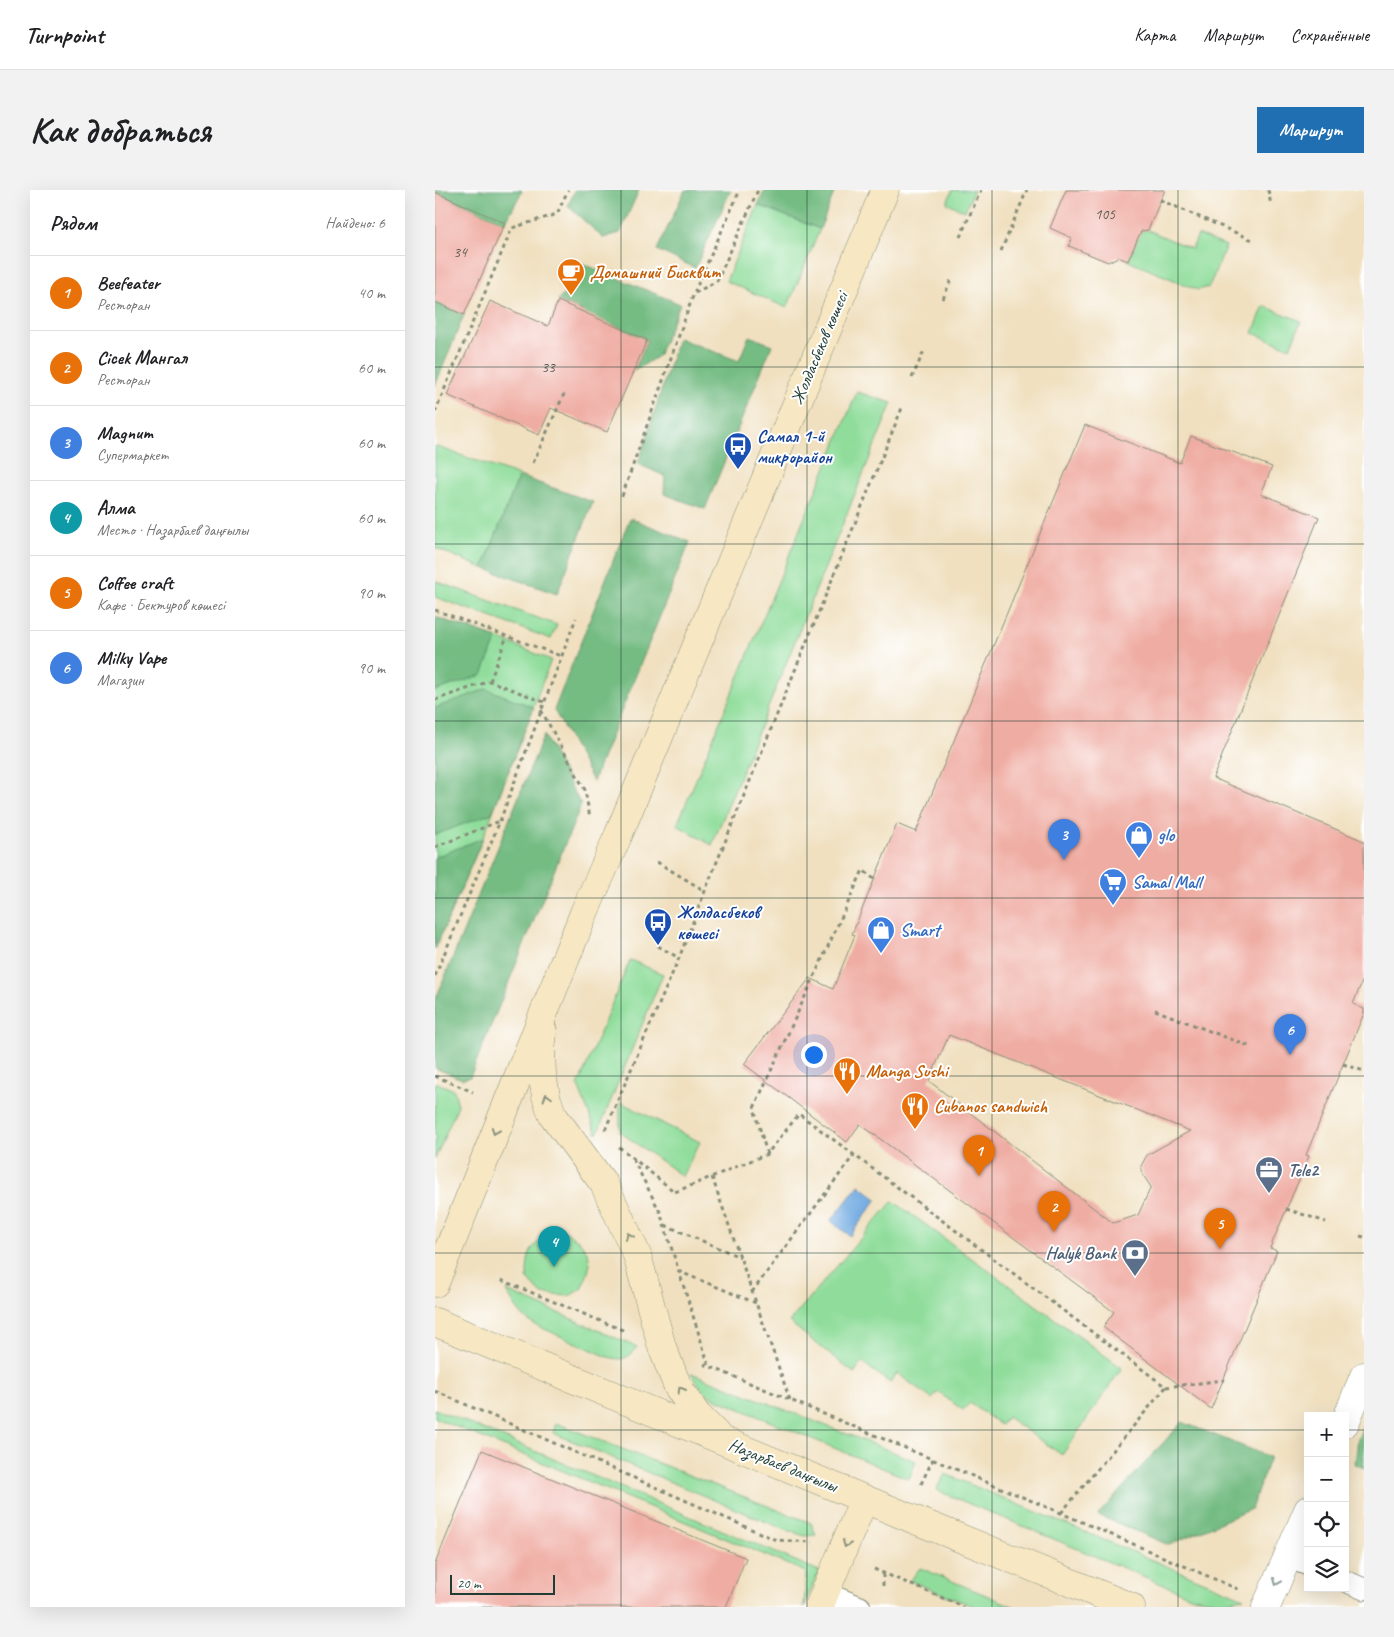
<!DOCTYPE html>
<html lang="ru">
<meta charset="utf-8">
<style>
:root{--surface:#fff;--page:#f2f2f2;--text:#202124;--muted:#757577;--line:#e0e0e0;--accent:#1f6fb2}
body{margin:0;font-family:Caveat,sans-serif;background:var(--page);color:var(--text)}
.controls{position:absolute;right:15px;bottom:15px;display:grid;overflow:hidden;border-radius:0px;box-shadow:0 5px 20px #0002}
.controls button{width:45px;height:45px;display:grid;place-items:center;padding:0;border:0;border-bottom:1px solid var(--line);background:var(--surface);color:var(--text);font:25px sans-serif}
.scale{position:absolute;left:15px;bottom:12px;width:105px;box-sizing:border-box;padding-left:5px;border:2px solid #1f3d34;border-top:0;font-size:14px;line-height:18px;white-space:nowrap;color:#1f3d34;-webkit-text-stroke:4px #fff;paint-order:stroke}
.you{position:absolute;left:378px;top:864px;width:18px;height:18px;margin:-12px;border:4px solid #fff;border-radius:50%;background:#1a73e8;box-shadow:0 0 0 8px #1a73e833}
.badge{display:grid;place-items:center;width:32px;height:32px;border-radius:50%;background:var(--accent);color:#fff;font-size:16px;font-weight:700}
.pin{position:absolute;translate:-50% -41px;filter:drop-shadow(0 1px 2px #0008)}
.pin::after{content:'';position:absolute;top:26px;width:18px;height:15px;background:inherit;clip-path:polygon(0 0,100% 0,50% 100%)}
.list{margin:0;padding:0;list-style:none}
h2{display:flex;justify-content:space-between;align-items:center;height:65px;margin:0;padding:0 20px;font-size:21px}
h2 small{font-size:16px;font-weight:400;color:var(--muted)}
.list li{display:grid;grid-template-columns:32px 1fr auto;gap:15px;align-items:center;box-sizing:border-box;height:75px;padding:0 20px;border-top:1px solid var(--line)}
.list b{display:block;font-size:19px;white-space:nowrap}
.list p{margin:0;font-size:16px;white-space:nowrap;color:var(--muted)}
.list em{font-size:16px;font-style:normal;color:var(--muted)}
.icon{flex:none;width:28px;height:28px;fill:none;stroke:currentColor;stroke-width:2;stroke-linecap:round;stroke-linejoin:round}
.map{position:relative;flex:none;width:929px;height:1417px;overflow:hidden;border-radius:0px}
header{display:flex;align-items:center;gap:30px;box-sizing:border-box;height:70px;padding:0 25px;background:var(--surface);border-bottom:1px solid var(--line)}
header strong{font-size:24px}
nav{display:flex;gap:28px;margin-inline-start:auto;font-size:18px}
.intro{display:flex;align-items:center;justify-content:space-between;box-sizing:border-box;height:120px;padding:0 30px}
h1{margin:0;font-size:35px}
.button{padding:12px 22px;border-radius:0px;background:var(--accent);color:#fff;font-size:18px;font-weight:700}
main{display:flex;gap:30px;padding:0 30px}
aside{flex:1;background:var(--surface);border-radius:0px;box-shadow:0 5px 20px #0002}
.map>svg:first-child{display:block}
.green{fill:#90dd9b;stroke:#588d68}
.forest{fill:#74bc83;stroke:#4a7c5c}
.water{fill:#73abe2;stroke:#49748b}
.building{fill:#efaca2;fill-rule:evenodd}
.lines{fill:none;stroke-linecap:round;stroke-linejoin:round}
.lane-casing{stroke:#888e7a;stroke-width:23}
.street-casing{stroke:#888e7a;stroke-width:29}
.secondary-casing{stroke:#888e7a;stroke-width:29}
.path{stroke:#888e7a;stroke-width:3;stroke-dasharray:4 4;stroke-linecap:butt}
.lane{stroke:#fff;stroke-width:21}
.street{stroke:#fff;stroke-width:28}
.secondary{stroke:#f7e8c3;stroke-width:28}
.oneway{stroke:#8b927c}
.oneway2{stroke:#8f9e9a}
.grid{fill:none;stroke:#1f3d34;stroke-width:1;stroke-opacity:0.55}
.labels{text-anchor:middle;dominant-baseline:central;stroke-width:4;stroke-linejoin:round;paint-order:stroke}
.number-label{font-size:15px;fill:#535950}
.food-label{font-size:18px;font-weight:bold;fill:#c56008;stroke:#fff;text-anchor:start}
.street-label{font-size:18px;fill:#1f3d34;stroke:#fff}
.transit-label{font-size:18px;font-weight:bold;fill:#164399;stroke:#fff;text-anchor:start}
.shop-label{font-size:18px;font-weight:bold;fill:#366cbe;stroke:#fff;text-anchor:start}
.service-label{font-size:18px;font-weight:bold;fill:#4e5e75;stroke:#fff;text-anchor:start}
</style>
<header>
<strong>Turnpoint</strong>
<nav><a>Карта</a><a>Маршрут</a><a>Сохранённые</a></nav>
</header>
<div class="intro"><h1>Как добраться</h1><a class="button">Маршрут</a></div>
<main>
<aside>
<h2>Рядом<small>Найдено: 6</small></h2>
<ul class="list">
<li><span class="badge" style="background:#e8710a">1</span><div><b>Beefeater</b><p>Ресторан</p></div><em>40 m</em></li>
<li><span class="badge" style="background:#e8710a">2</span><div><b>Cicek Мангал</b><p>Ресторан</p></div><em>60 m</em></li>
<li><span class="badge" style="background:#3f7fe0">3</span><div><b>Magnum</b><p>Супермаркет</p></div><em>60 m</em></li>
<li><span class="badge" style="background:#0f9aa8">4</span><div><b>Алма</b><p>Место · Назарбаев даңғылы</p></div><em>60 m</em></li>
<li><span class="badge" style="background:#e8710a">5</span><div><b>Coffee craft</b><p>Кафе · Бектуров көшесі</p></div><em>90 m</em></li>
<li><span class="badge" style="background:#3f7fe0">6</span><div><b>Milky Vape</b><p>Магазин</p></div><em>90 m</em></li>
</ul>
</aside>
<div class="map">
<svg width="929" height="1417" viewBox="0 0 929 1417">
<rect width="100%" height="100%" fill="#fff"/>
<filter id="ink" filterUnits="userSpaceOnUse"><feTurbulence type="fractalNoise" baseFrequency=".02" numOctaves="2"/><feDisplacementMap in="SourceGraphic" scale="10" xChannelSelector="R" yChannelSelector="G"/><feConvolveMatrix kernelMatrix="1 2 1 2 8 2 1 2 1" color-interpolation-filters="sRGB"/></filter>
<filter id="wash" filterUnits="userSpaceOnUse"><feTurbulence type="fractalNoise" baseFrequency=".0096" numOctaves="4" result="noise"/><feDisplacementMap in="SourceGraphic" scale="20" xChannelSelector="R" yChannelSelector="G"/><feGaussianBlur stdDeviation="1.12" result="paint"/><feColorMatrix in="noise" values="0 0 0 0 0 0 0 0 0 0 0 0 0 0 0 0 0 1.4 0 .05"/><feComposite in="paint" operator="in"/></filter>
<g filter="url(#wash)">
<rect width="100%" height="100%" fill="#f0e0c0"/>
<g class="green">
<polygon points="517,0 539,0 530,21 512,13"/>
<polygon points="323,15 385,39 352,118 291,91"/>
<polygon points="713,40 757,59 763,45 791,56 774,97 763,100 693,71 706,41"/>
<polygon points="829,116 866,131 855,158 818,143"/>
<polygon points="422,202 457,213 277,655 242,635"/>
<polygon points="0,256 84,286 48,378 0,358"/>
<polygon points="0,391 122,435 116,449 0,407"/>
<polygon points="0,427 62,448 116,470 48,648 0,759"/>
<polygon points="195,770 228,784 162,944 143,896"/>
<polygon points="0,892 19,900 23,915 0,969"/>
<polygon points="185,912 265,952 247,986 185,942"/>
<polygon points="458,1011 687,1178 627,1265 572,1227 566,1235 535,1213 528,1220 503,1202 497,1209 462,1183 455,1193 427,1172 419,1183 354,1132"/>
<path d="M115,1042H131L144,1051L153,1063L155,1073L153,1083L146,1099L134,1106L107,1104L92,1088C92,1063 95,1057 115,1042Z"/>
<path d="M72,1101L202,1157C192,1169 189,1171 173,1167L98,1134C85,1125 79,1116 72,1101Z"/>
<polygon points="256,1183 481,1271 474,1289 281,1209 268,1201"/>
<polygon points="0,1219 384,1381 369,1417 371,1382 0,1228"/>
<polygon points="121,1233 376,1333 381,1345 370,1346 351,1340 118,1243"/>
<polygon points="510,1284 809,1408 789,1412 758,1407 501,1300"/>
<polygon points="485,1378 580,1417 540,1417 475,1391"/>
</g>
<g class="forest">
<polygon points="0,0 86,0 87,1 70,33 0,2"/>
<polygon points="140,0 204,0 185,43 168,48 133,16"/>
<polygon points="250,0 296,0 260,78 222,60"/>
<polygon points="330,0 400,0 385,39 323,15"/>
<polygon points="146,73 245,114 223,166 199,181 212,150 181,136 144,128 147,121 123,111 136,95"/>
<polygon points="0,106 1,112 29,125 0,196"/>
<polygon points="314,146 337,155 270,319 229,304 230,286 203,274 243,148 304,171"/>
<polygon points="84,286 158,312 122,404 48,378"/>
<polygon points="195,328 255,352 158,591 119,520"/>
<polygon points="0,427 62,448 47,485 0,501"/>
<polygon points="51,499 99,517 57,623 0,645 0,518"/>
<polygon points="109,545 146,615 35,887 27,889 0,878 0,811"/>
<polygon points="48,648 0,759 0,667"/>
<polygon points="747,1232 835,1267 816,1319 734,1355 663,1325"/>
<polygon points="929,1233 929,1278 920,1274 923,1249"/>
</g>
<polygon class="water" points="424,995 442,1009 415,1046 396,1031"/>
<g id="blocks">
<g class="building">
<polygon points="631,0 730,0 713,40 706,41 693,71 683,67 673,72 634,56 637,48 615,38"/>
<polygon points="0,2 70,33 29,125 0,112"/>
<polygon points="55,111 113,136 123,111 212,150 172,242 116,218 104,245 12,205"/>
<path d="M650,235L745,273L756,246L837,277L826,304L884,327L778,588L929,651V787L918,814L929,819V823L871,965L874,966L835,1058L842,1061L776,1219L668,1137L679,1122L425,934L412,952L309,874L375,788L398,799L420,745L417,744L462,634L481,642ZM514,845L755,941L712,965L706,976L708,985L716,997L703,1025L678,1033L494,891Z"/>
<polygon points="47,1260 311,1368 291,1417 0,1417 0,1374"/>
</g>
</g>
</g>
<g filter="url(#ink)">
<use href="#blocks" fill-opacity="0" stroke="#888e7a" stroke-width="1"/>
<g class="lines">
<g class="lane-casing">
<g id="lane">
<polyline points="852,1367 873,1375"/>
<polyline points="910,1391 929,1399"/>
<polyline points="390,1403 425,1417"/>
</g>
</g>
<g class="street-casing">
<g id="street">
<polyline points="910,1233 929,1186"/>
<polyline points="831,1417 873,1320"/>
</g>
</g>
<g class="secondary-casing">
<g id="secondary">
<polyline points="108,841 106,861 107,884 111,906 117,924 169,994 202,1065 227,1157 243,1197 262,1225 281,1244"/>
<polyline points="0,1093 149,723 183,646 450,0"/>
<polyline points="0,1132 473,1327 696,1417"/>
<polyline points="384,1417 429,1309"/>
</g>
</g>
<g class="path">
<polyline points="833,0 836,15"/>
<polyline points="725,10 820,51"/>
<polyline points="525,47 546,0"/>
<polyline points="566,61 592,0"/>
<polyline points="260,103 282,91 323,0"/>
<polyline points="508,109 517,87"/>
<polyline points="477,188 489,161"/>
<polyline points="0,222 77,38 122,24 133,0"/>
<polyline points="98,273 129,204"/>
<polyline points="187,306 259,103 305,0"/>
<polyline points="0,420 126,466"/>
<polyline points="55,491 72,446"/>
<polyline points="0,510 55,491 109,512"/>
<polyline points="106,520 150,600 155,628"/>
<polyline points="0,657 65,631"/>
<polyline points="222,672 270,701"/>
<polyline points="223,756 244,768"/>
<polyline points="0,786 65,631 141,428"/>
<polyline points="720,820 816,857"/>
<polyline points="908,874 929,881"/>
<polyline points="0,886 38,902"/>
<polyline points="170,940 244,768 270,701 467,218"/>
<polyline points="184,957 240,1002 332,964 364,924 731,1197 626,1323"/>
<polyline points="332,964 319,918 428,680 439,689"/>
<polyline points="198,969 225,1022 274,1176"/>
<polyline points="277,987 355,1210"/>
<polyline points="851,1019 891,1032"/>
<polyline points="230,1035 305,1067"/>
<polyline points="925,1046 929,1047"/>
<polyline points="243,1081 321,1113"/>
<polyline points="66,1090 190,1141"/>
<polyline points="317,1102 419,965"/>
<polyline points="269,1174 626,1323 805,1400"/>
<polyline points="731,1197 789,1190"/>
<polyline points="0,1201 341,1350 377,1352"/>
<polyline points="486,1294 498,1269"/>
<polyline points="439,1379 529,1417"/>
<polyline points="448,1384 448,1398"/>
</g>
<use href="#lane" class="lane"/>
<use href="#street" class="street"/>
<use href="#secondary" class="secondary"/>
</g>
<defs><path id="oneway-chevron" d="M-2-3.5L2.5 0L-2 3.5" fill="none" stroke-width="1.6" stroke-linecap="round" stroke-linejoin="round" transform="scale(1.25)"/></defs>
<g class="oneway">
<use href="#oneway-chevron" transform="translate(112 907) rotate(-106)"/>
<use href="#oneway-chevron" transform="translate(60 941) rotate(112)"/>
<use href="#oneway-chevron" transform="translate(194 1046) rotate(-113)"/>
<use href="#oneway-chevron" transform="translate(246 1200) rotate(-120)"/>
<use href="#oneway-chevron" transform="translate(411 1354) rotate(112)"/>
</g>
<use class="oneway2" href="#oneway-chevron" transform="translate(842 1392) rotate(113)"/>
</g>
<path class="grid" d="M186,0V1417M372,0V1417M557,0V1417M743,0V1417M0,177H929M0,354H929M0,531H929M0,708H929M0,886H929M0,1063H929M0,1240H873M910,1240H929"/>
<defs>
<g id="cafe-pin" transform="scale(1.4375)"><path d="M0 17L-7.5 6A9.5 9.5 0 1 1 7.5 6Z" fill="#e8710a" stroke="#fff"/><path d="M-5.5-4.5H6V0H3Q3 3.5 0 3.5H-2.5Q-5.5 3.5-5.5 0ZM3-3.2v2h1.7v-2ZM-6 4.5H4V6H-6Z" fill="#fff"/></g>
<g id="bus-pin" transform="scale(1.4375)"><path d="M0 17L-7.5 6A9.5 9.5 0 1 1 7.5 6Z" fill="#1a4fb4" stroke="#fff"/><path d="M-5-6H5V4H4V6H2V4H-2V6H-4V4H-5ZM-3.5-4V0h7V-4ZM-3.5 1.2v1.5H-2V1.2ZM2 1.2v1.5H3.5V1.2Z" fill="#fff"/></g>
<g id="shop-pin" transform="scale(1.4375)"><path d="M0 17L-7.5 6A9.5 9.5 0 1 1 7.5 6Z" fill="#3f7fe0" stroke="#fff"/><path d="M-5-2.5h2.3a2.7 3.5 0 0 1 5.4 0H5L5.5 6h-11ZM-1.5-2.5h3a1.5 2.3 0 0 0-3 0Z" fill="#fff"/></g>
<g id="supermarket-pin" transform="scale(1.4375)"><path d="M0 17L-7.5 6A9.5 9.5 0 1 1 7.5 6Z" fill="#3f7fe0" stroke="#fff"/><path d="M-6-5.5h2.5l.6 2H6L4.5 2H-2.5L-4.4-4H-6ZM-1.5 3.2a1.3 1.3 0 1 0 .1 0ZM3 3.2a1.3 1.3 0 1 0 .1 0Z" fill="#fff"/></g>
<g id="restaurant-pin" transform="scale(1.4375)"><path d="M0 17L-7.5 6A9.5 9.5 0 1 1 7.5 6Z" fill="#e8710a" stroke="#fff"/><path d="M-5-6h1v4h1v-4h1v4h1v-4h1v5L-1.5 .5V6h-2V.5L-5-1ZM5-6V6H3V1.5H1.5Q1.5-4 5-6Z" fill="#fff"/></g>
<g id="office-pin" transform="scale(1.4375)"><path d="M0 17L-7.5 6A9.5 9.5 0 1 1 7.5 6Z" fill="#5c6f8a" stroke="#fff"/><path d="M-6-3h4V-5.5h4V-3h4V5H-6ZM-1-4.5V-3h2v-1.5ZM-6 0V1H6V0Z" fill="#fff"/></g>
<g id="bank-pin" transform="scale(1.4375)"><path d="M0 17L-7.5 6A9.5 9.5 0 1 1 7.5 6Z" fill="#5c6f8a" stroke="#fff"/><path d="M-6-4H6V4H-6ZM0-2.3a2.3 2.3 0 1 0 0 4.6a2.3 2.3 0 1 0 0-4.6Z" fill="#fff"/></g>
</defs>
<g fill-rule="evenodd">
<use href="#cafe-pin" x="136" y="82"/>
<use href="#bus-pin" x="303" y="256"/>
<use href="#shop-pin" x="704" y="645"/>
<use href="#supermarket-pin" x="678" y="692"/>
<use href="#bus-pin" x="223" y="732"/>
<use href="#shop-pin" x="446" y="740"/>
<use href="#restaurant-pin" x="412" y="881"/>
<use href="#restaurant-pin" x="480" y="916"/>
<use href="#office-pin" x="834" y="980"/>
<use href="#bank-pin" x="700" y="1063"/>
</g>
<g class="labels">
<g class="number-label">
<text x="670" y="24">105</text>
<text x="25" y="62">34</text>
<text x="113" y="177">33</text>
</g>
<g class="food-label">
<text x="155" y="82">Домашний Бисквит</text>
<text x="431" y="881">Manga Sushi</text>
<text x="499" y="916">Cubanos sandwich</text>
</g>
<g class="street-label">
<text transform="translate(384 158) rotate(-67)">Жолдасбеков көшесі</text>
<text transform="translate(348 1275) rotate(22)">Назарбаев даңғылы</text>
</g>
<g class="transit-label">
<text x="322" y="246">Самал 1-й<tspan x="322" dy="21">микрорайон</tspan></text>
<text x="242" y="722">Жолдасбеков<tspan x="242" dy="21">көшесі</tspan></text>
</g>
<g class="shop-label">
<text x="723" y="645">glo</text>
<text x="697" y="692">Samal Mall</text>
<text x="465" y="740">Smart</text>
</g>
<g class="service-label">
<text x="853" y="980">Tele2</text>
<text x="681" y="1063" text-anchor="end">Halyk Bank</text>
</g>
</g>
</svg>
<div class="controls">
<button>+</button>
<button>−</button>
<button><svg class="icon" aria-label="locate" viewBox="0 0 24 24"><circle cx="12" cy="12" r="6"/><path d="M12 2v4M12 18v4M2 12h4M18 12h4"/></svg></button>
<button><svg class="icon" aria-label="layers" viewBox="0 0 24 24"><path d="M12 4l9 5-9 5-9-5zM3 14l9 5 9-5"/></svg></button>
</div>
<div class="scale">20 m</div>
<div class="you"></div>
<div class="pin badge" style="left:544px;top:986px;background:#e8710a">1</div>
<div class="pin badge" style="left:619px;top:1042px;background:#e8710a">2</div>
<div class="pin badge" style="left:629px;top:670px;background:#3f7fe0">3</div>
<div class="pin badge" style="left:119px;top:1077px;background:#0f9aa8">4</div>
<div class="pin badge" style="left:785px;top:1059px;background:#e8710a">5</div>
<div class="pin badge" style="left:855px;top:865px;background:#3f7fe0">6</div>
</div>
</main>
